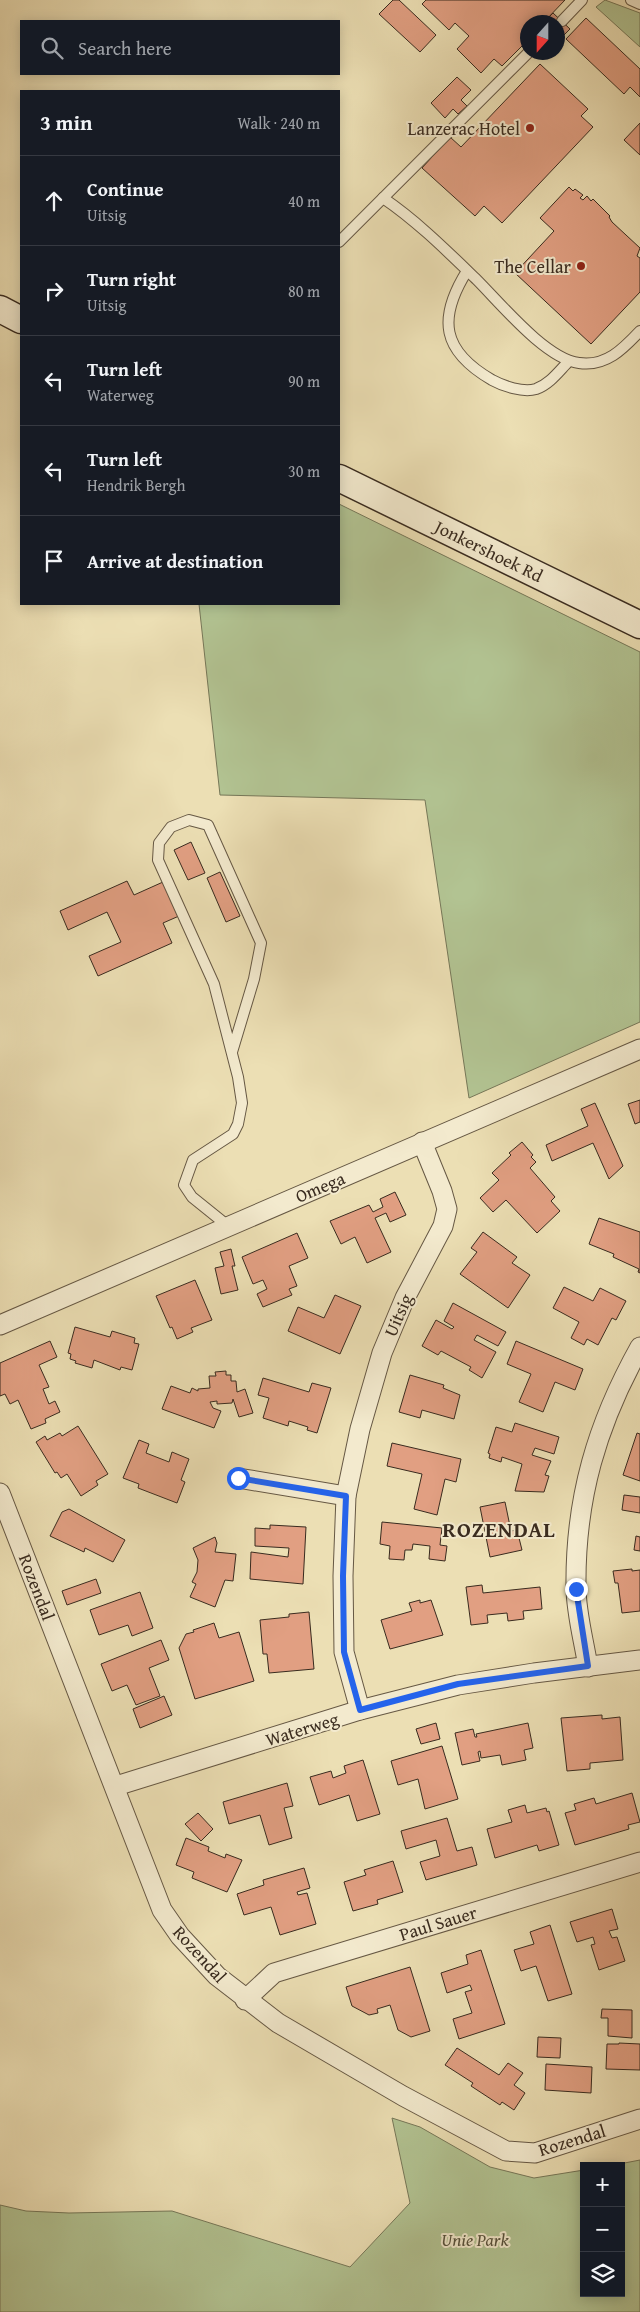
<!DOCTYPE html>
<meta charset="utf-8">
<style>
:root{--surface:#171b24;--page:#20242c;--text:#f1f3f6;--muted:#9ea1a6;--line:#363941}
body{margin:0;font-family:"Gentium Book Plus",serif;background:var(--page);color:var(--text)}
.controls{position:absolute;right:15px;bottom:15px;display:grid;overflow:hidden;border-radius:0px;box-shadow:0 2px 12px #0003}
.controls button{width:45px;height:45px;display:grid;place-items:center;padding:0;border:0;border-bottom:1px solid var(--line);background:var(--surface);color:var(--text);font:25px sans-serif}
.compass{position:absolute;left:520px;top:15px;width:45px;height:45px;border-radius:50%;background:var(--surface);box-shadow:0 2px 12px #0003;rotate:201deg}
.stop{position:absolute;width:15px;height:15px;margin:-11px;border:4px solid #2563eb;border-radius:50%;background:#fff}
.stop.end{background:#2563eb;border-color:#fff;box-shadow:0 1px 5px #0008}
.list{margin:0;padding:0;list-style:none}
h2{display:flex;justify-content:space-between;align-items:center;height:65px;margin:0;padding:0 20px;font-size:21px}
h2 small{font-size:16px;font-weight:400;color:var(--muted)}
.list li{display:grid;grid-template-columns:32px 1fr auto;gap:15px;align-items:center;box-sizing:border-box;height:90px;padding:0 20px;border-top:1px solid var(--line)}
.list b{display:block;font-size:19px;white-space:nowrap}
.list p{margin:0;font-size:16px;white-space:nowrap;color:var(--muted)}
.list em{font-size:16px;font-style:normal;color:var(--muted)}
.icon{flex:none;width:28px;height:28px;fill:none;stroke:currentColor;stroke-width:2;stroke-linecap:round;stroke-linejoin:round}
.map{position:relative;flex:none;width:640px;height:2312px;overflow:hidden}
.search{position:absolute;background:var(--surface);box-shadow:0 2px 12px #0003;left:20px;top:20px;width:320px;height:55px;display:flex;align-items:center;gap:12px;box-sizing:border-box;padding:0 18px;border-radius:0px;color:var(--muted);font-size:19px}
.panel{position:absolute;background:var(--surface);box-shadow:0 2px 12px #0003;left:20px;top:90px;width:320px;height:515px;border-radius:0px}
.map>svg:first-child{display:block}
.green{fill:#b2c392;stroke:#767758}
.building{fill:#e19f82;stroke:#392b1f}
.lines{fill:none;stroke-linecap:round;stroke-linejoin:round}
.lane-casing{stroke:#665844;stroke-width:12}
.street-casing{stroke:#665844;stroke-width:21}
.secondary-casing{stroke:#392b1f;stroke-width:29}
.lane{stroke:#f3eace;stroke-width:10}
.street{stroke:#f3eace;stroke-width:19}
.secondary{stroke:#f3eace;stroke-width:26}
.route{stroke:#2563eb;stroke-width:6}
.poi-dot{fill:#8f2418;stroke:#f3eace;stroke-width:2}
.labels{text-anchor:middle;dominant-baseline:central;stroke-width:4;stroke-linejoin:round;paint-order:stroke}
.poi-label{font-size:18px;fill:#392b1f;stroke:#f3eace;text-anchor:end}
.street-label{font-size:18px;fill:#392b1f;stroke:#f3eace}
.park-label{font-size:18px;font-style:italic;fill:#57513c;stroke:#f3eace}
.district-label{font-size:22px;font-weight:bold;letter-spacing:1px;fill:#392b1f;stroke:#f3eace}
</style>
<div class="map">
<svg width="640" height="2312" viewBox="0 0 640 2312">
<rect width="100%" height="100%" fill="#ecdfb4"/>
<filter id="stains"><feTurbulence type="fractalNoise" baseFrequency=".004" numOctaves="4"/><feColorMatrix values="0 0 0 0 .2 0 0 0 0 .09 0 0 0 0 .02 0 0 0 .5 -.17"/></filter>
<radialGradient id="worn" r=".72"><stop offset=".6" stop-color="#630" stop-opacity="0"/><stop offset="1" stop-color="#630" stop-opacity=".3"/></radialGradient>
<g class="green">
<polygon points="605,0 640,13 640,47 596,7"/>
<polygon points="339,504 640,652 640,1022 469,1098 425,800 220,795 199,604 339,604"/>
<polygon points="392,2118 420,2127 490,2167 534,2178 584,2170 584,2293 621,2293 621,2166 609,2166 640,2160 640,2312 0,2312 0,2205 26,2211 69,2213 172,2211 350,2267 410,2203"/>
</g>
<g class="building">
<polygon points="393,0 399,0 436,35 420,52 379,14"/>
<polygon points="426,0 565,0 544,22 528,22 528,40 502,66 494,59 481,73 457,49 469,36 455,23 449,30 422,4"/>
<polygon points="553,13 570,29 558,41 558,22 544,22"/>
<polygon points="586,18 640,69 640,97 630,87 624,94 566,39"/>
<polygon points="540,64 588,109 581,116 593,127 502,223 484,206 475,216 422,168 450,137 461,147"/>
<polygon points="457,77 471,90 461,100 467,106 458,114 453,109 445,118 431,103"/>
<polygon points="640,123 640,155 624,140"/>
<polygon points="569,187 573,191 575,189 583,195 580,198 583,200 587,196 591,201 593,199 610,216 609,217 612,222 640,248 637,256 640,258 640,292 591,344 515,273 554,231 540,218"/>
<polygon points="191,842 205,873 188,880 174,850"/>
<polygon points="220,872 240,916 226,922 207,878"/>
<polygon points="127,881 134,895 163,882 179,916 163,923 172,943 98,976 89,956 121,942 107,912 68,930 60,911"/>
<polygon points="640,1100 640,1122 635,1124 628,1104"/>
<polygon points="595,1103 623,1166 609,1179 593,1143 552,1161 546,1145 588,1126 581,1109"/>
<polygon points="522,1142 533,1155 531,1157 536,1162 530,1168 555,1197 551,1201 560,1211 537,1233 506,1200 493,1212 480,1198 499,1180 492,1173 511,1155 509,1153"/>
<polygon points="395,1192 406,1215 390,1222 386,1213 375,1218 391,1252 367,1263 355,1237 341,1244 330,1221 369,1205 373,1212 383,1207 380,1199"/>
<polygon points="599,1218 640,1232 640,1273 638,1272 639,1269 613,1257 614,1254 589,1244"/>
<polygon points="483,1232 517,1257 512,1263 530,1275 508,1308 460,1274 477,1252 471,1248"/>
<polygon points="297,1233 308,1258 289,1266 297,1286 289,1289 292,1295 263,1307 257,1294 267,1289 263,1280 253,1284 242,1257"/>
<polygon points="231,1249 235,1266 232,1266 238,1290 221,1294 215,1268 224,1266 220,1252"/>
<polygon points="195,1280 212,1320 191,1328 193,1332 177,1339 172,1327 170,1328 156,1296"/>
<polygon points="564,1287 593,1301 600,1288 626,1301 616,1320 612,1318 598,1345 587,1339 584,1345 571,1338 579,1322 553,1308"/>
<polygon points="335,1295 361,1306 340,1354 288,1331 298,1307 324,1318"/>
<polygon points="453,1303 506,1332 498,1346 477,1335 474,1340 496,1352 482,1378 469,1370 471,1367 441,1351 438,1355 422,1346 436,1320 452,1329 454,1327 444,1321"/>
<polygon points="75,1327 110,1337 112,1331 135,1338 134,1343 139,1344 132,1370 121,1367 120,1370 94,1360 92,1368 75,1363 76,1361 70,1359 71,1354 68,1353"/>
<polygon points="50,1341 57,1357 39,1365 49,1387 43,1389 49,1404 55,1401 60,1412 45,1419 46,1423 31,1429 18,1400 10,1404 5,1394 0,1396 0,1363"/>
<polygon points="516,1341 583,1369 575,1390 555,1382 543,1412 519,1402 531,1374 507,1364"/>
<polygon points="226,1371 226,1375 231,1375 231,1381 236,1381 237,1392 245,1389 253,1413 239,1417 233,1399 232,1403 217,1404 217,1401 210,1402 213,1408 221,1411 214,1428 162,1409 171,1386 190,1393 192,1388 198,1391 198,1389 210,1388 209,1376 216,1376 215,1372"/>
<polygon points="410,1375 444,1385 443,1388 460,1395 454,1419 422,1410 420,1418 399,1412"/>
<polygon points="263,1378 309,1392 312,1383 331,1388 317,1433 307,1430 308,1427 289,1421 288,1426 263,1418 269,1398 258,1395"/>
<polygon points="515,1423 559,1437 554,1454 535,1448 532,1455 551,1461 545,1475 549,1476 544,1492 515,1491 522,1464 502,1457 501,1462 489,1458 490,1454 488,1453 496,1427 512,1432"/>
<polygon points="78,1426 108,1474 96,1481 98,1485 81,1496 67,1474 61,1478 57,1472 55,1473 36,1442 45,1436 47,1440 60,1433 62,1436"/>
<polygon points="637,1433 640,1434 640,1481 623,1475"/>
<polygon points="139,1440 149,1444 146,1453 169,1462 172,1452 189,1459 181,1480 185,1482 177,1503 138,1488 139,1484 123,1478"/>
<polygon points="392,1443 461,1459 456,1482 445,1479 437,1515 414,1509 422,1474 387,1466"/>
<polygon points="624,1495 640,1497 640,1513 622,1510"/>
<polygon points="505,1502 511,1531 517,1530 522,1550 490,1557 480,1507"/>
<polygon points="69,1509 125,1540 113,1562 85,1548 84,1552 50,1536 62,1512"/>
<polygon points="382,1522 442,1528 440,1545 447,1546 445,1561 429,1559 430,1546 413,1544 412,1550 405,1550 404,1560 389,1559 390,1546 380,1544"/>
<polygon points="270,1525 306,1527 303,1584 250,1579 251,1552 288,1557 289,1548 255,1546 255,1528 270,1529"/>
<polygon points="636,1536 640,1537 640,1551 634,1550"/>
<polygon points="215,1537 217,1543 215,1552 236,1554 233,1581 225,1580 215,1607 190,1597 196,1584 192,1582 197,1572 198,1560 193,1548"/>
<polygon points="632,1569 632,1571 640,1570 640,1611 622,1613 618,1583 615,1583 613,1571"/>
<polygon points="96,1579 101,1593 67,1605 62,1591"/>
<polygon points="482,1585 483,1593 540,1587 542,1609 523,1611 524,1619 508,1621 507,1613 487,1615 488,1623 471,1625 466,1587"/>
<polygon points="140,1592 153,1628 132,1636 128,1625 99,1635 90,1610"/>
<polygon points="420,1600 420,1603 431,1600 443,1635 390,1649 381,1620 412,1611 409,1603"/>
<polygon points="309,1612 314,1669 269,1673 267,1654 263,1654 260,1620 289,1617 289,1614"/>
<polygon points="214,1623 219,1638 239,1632 254,1681 195,1699 179,1648 186,1634 194,1632 193,1630"/>
<polygon points="161,1640 169,1660 149,1668 160,1696 136,1705 127,1685 112,1691 101,1664"/>
<polygon points="164,1696 172,1715 140,1728 133,1709"/>
<polygon points="602,1715 602,1719 620,1717 623,1760 590,1763 590,1769 567,1771 561,1718"/>
<polygon points="436,1723 440,1739 421,1744 416,1729"/>
<polygon points="528,1723 533,1748 524,1750 526,1760 502,1765 500,1755 481,1758 480,1751 478,1752 480,1761 462,1765 455,1733 473,1729 475,1737 477,1737 476,1734"/>
<polygon points="442,1746 458,1799 425,1809 418,1779 398,1785 391,1761"/>
<polygon points="363,1760 380,1814 357,1821 349,1795 319,1805 310,1777 331,1771 333,1778 346,1773 344,1766"/>
<polygon points="287,1783 293,1806 284,1808 292,1838 269,1845 260,1815 229,1824 223,1802"/>
<polygon points="632,1793 640,1822 628,1825 629,1829 575,1845 565,1813 576,1810 574,1804 594,1798 596,1804"/>
<polygon points="525,1805 527,1813 546,1808 547,1812 549,1811 559,1845 539,1851 537,1845 495,1858 487,1829 512,1822 508,1810"/>
<polygon points="198,1813 213,1829 201,1841 185,1824"/>
<polygon points="447,1818 457,1851 472,1847 477,1865 426,1880 420,1862 440,1856 436,1840 406,1849 401,1831"/>
<polygon points="186,1838 209,1847 208,1851 225,1858 226,1854 242,1860 227,1892 192,1878 194,1872 176,1865"/>
<polygon points="393,1861 403,1892 377,1900 378,1904 353,1911 344,1882 366,1875 364,1870"/>
<polygon points="304,1868 310,1888 297,1892 298,1895 307,1893 316,1924 280,1935 271,1907 244,1915 237,1894 264,1885 263,1880"/>
<polygon points="612,1909 618,1929 609,1931 612,1938 617,1937 625,1961 599,1970 591,1945 595,1944 593,1937 577,1942 570,1922"/>
<polygon points="550,1925 572,1994 548,2001 536,1966 521,1971 514,1950 534,1944 530,1932"/>
<polygon points="481,1950 505,2024 459,2039 453,2019 472,2013 465,1992 472,1990 470,1985 447,1993 441,1973 468,1964 466,1955"/>
<polygon points="410,1967 430,2031 411,2037 398,2030 390,2005 377,2009 378,2013 369,2015 352,2006 346,1987"/>
<polygon points="602,2009 632,2010 632,2038 608,2036 608,2018 601,2018"/>
<polygon points="538,2037 561,2038 560,2058 537,2057"/>
<polygon points="619,2043 640,2044 640,2070 606,2069 607,2044 619,2044"/>
<polygon points="457,2048 499,2075 508,2063 523,2073 514,2085 525,2093 514,2110 502,2102 500,2105 471,2086 473,2083 445,2065"/>
<polygon points="546,2064 592,2067 591,2093 545,2090"/>
</g>
<g class="lines">
<g class="lane-casing">
<g id="lane">
<polyline points="631,0 640,4"/>
<polyline points="562,21 582,0"/>
<path d="M383,198C417,221 448,252 477,280C501,304 546,359 579,363C606,367 623,349 640,331"/>
<polyline points="339,242 529,52"/>
<path d="M467,271C437,319 442,351 492,380C503,386 523,393 536,389C550,384 559,371 569,361"/>
<polyline points="228,1226 192,1197 184,1185 193,1160 233,1134 238,1124 242,1103 238,1077 214,984 158,860 159,843 171,827 189,820 208,825 261,943 254,979 232,1052"/>
</g>
</g>
<g class="street-casing">
<g id="street">
<polyline points="0,1325 640,1049"/>
<polyline points="238,1478 346,1496"/>
<polyline points="0,1493 162,1910 180,1936 217,1976 278,2023 403,2096 506,2151 535,2153 640,2119"/>
<path d="M588,1667C584,1641 576,1613 576,1587C575,1498 597,1424 640,1347"/>
<polyline points="360,1710 344,1652 343,1576 346,1496 360,1429 382,1353 405,1298 443,1226 447,1209 442,1191 422,1142"/>
<polyline points="116,1786 360,1710 458,1685 534,1673 640,1660"/>
<polyline points="245,2000 274,1973 640,1862"/>
</g>
</g>
<g class="secondary-casing">
<g id="secondary">
<polyline points="0,309 21,320"/>
<polyline points="339,478 640,625"/>
</g>
</g>
<use href="#lane" class="lane"/>
<use href="#street" class="street"/>
<use href="#secondary" class="secondary"/>
</g>
<g class="lines">
<polyline class="route" points="238,1478 346,1496 343,1576 344,1652 360,1710 458,1684 588,1666 576,1589"/>
</g>
<g class="poi-dot">
<circle cx="530" cy="128" r="5"/>
<circle cx="581" cy="266" r="5"/>
</g>
<g class="labels">
<g class="poi-label">
<text x="520" y="128">Lanzerac Hotel</text>
<text x="571" y="266">The Cellar</text>
</g>
<g class="street-label">
<text transform="translate(489 551) rotate(26)">Jonkershoek Rd</text>
<text transform="translate(320 1187) rotate(-23)">Omega</text>
<text transform="translate(398 1315) rotate(-66)">Uitsig</text>
<text transform="translate(37 1587) rotate(69)">Rozendal</text>
<text transform="translate(302 1729) rotate(-17)">Waterweg</text>
<text transform="translate(438 1923) rotate(-17)">Paul Sauer</text>
<text transform="translate(200 1954) rotate(48)">Rozendal</text>
<text transform="translate(572 2140) rotate(-17)">Rozendal</text>
</g>
<g class="park-label">
<text x="475" y="2239">Unie Park</text>
</g>
<g class="district-label">
<text x="499" y="1529">ROZENDAL</text>
</g>
</g>
<rect width="100%" height="100%" filter="url(#stains)"/>
<rect width="100%" height="100%" fill="url(#worn)"/>
</svg>
<div class="controls">
<button>+</button>
<button>−</button>
<button><svg class="icon" aria-label="layers" viewBox="0 0 24 24"><path d="M12 4l9 5-9 5-9-5zM3 14l9 5 9-5"/></svg></button>
</div>
<svg class="compass" viewBox="-18 -18 36 36"><path d="M0-13l5 13h-10z" fill="#e53935"/><path d="M0 13l5-13h-10z" fill="#9ea1a6"/></svg>
<div class="stop" style="left:238px;top:1478px"></div>
<div class="stop end" style="left:576px;top:1589px"></div>
<div class="search"><svg class="icon" aria-label="search" viewBox="0 0 24 24"><circle cx="10" cy="10" r="6"/><path d="M15 15l6 6"/></svg>Search here</div>
<section class="panel">
<h2>3 min<small>Walk · 240 m</small></h2>
<ul class="list">
<li><svg class="icon" aria-label="ahead" viewBox="0 0 24 24"><path d="M12 20V5M6 11l6-6 6 6"/></svg><div><b>Continue</b><p>Uitsig</p></div><em>40 m</em></li>
<li><svg class="icon" aria-label="right" viewBox="0 0 24 24"><path d="M7 20v-9h11M14 6l5 5-5 5"/></svg><div><b>Turn right</b><p>Uitsig</p></div><em>80 m</em></li>
<li><svg class="icon" aria-label="left" viewBox="0 0 24 24"><path d="M17 20v-9H6M10 6l-5 5 5 5"/></svg><div><b>Turn left</b><p>Waterweg</p></div><em>90 m</em></li>
<li><svg class="icon" aria-label="left" viewBox="0 0 24 24"><path d="M17 20v-9H6M10 6l-5 5 5 5"/></svg><div><b>Turn left</b><p>Hendrik Bergh</p></div><em>30 m</em></li>
<li><svg class="icon" aria-label="arrive" viewBox="0 0 24 24"><path d="M6 21V4h12l-3 4 3 4H6"/></svg><div><b>Arrive at destination</b></div></li>
</ul>
</section>
</div>
